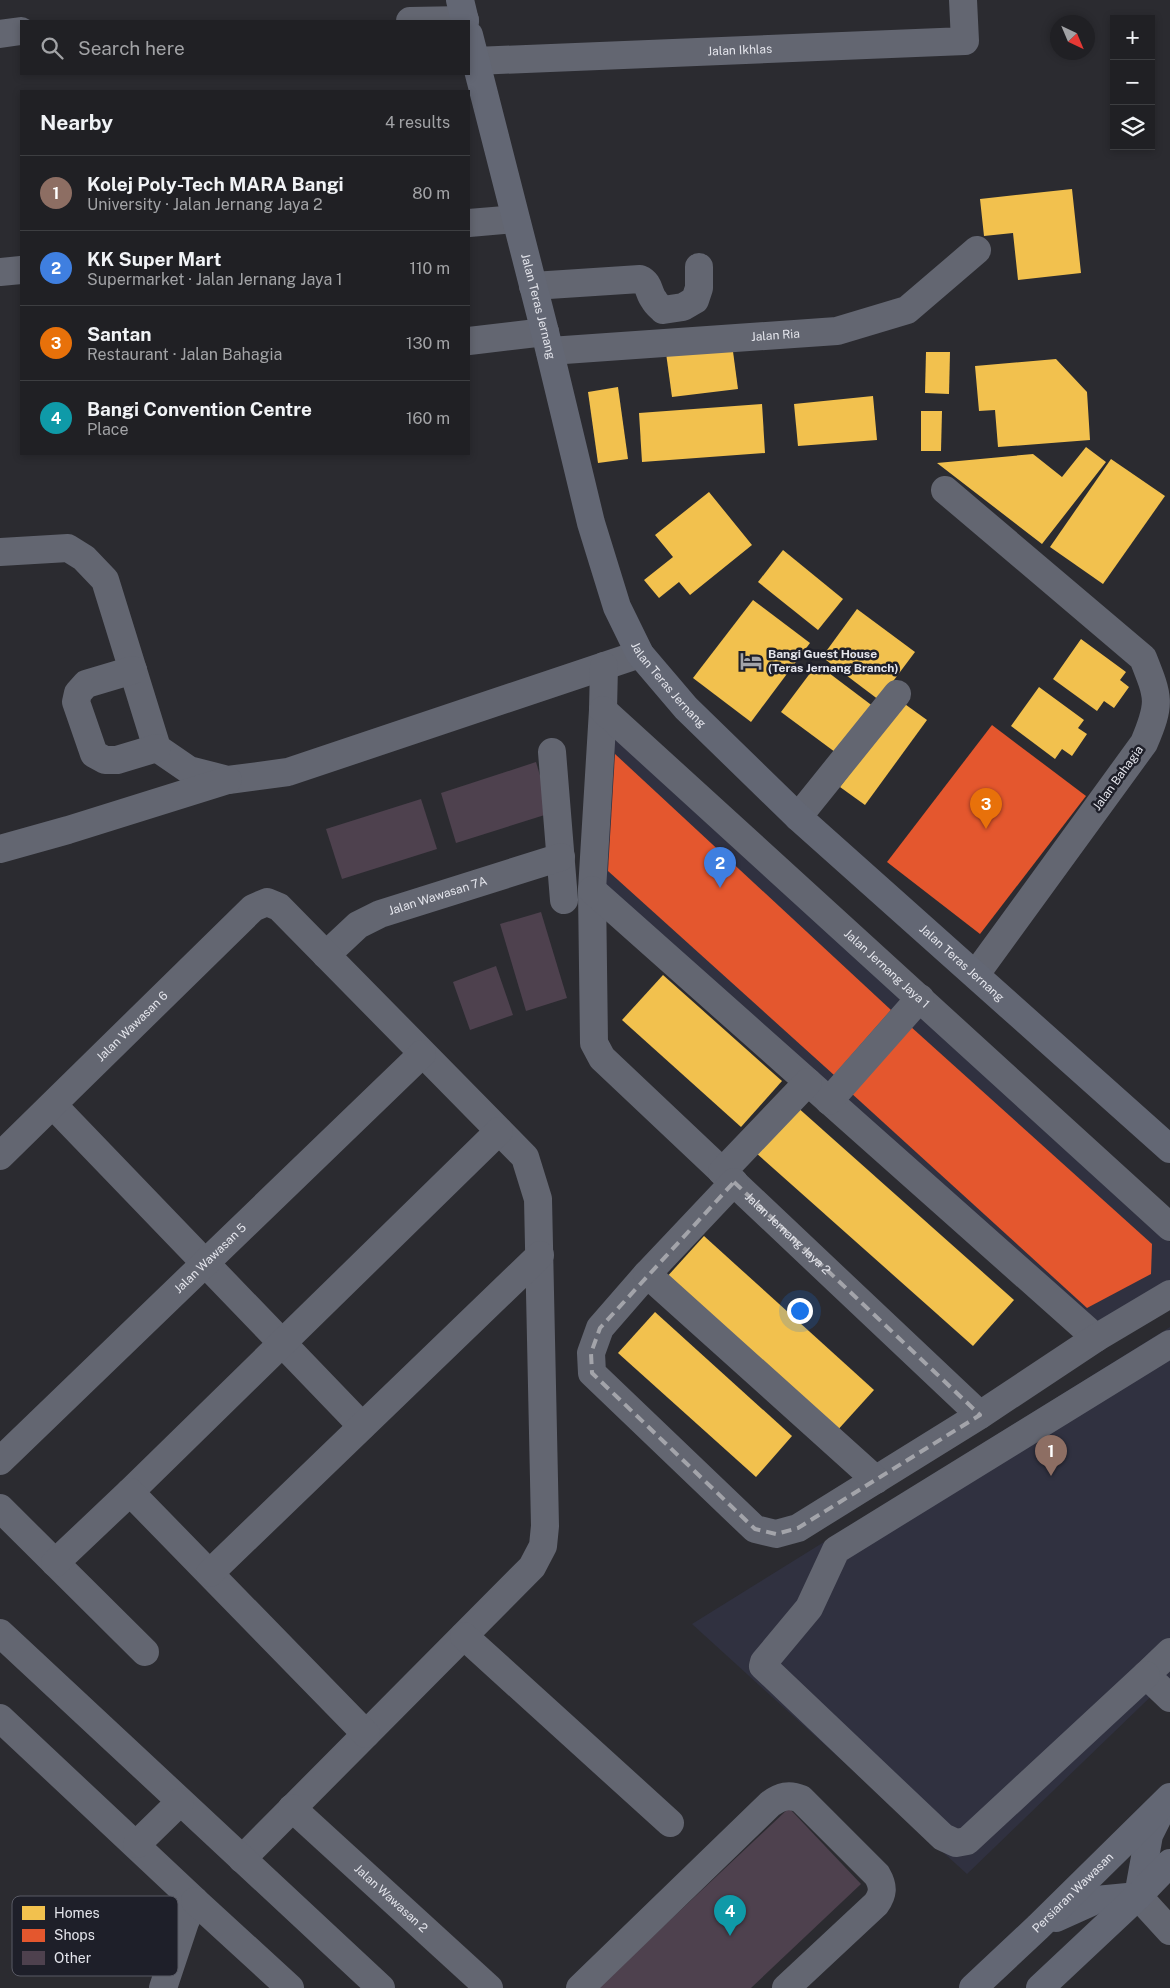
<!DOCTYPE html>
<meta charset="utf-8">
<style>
:root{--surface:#202024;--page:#28282c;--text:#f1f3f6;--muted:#a2a3a6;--line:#3d3e41;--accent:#0b8043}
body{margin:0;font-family:"Public Sans",sans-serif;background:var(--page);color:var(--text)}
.controls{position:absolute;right:15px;top:15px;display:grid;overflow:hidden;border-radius:0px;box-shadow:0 2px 8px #0003}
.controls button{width:45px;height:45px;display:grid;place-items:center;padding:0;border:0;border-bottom:1px solid var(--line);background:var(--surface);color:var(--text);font:25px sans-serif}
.compass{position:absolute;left:1050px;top:15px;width:45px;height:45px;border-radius:50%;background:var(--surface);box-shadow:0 2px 8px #0003;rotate:136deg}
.you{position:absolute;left:799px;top:1310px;width:18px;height:18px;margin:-12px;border:4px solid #fff;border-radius:50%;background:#1a73e8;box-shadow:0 0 0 8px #1a73e833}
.badge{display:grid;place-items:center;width:32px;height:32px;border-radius:50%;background:var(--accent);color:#fff;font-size:16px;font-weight:700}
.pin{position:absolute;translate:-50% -41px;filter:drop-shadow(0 1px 2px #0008)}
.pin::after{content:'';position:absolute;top:26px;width:18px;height:15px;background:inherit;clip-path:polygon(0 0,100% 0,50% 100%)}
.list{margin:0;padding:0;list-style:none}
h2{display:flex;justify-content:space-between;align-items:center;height:65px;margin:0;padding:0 20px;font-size:21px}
h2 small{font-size:16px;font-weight:400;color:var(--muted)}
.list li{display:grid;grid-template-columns:32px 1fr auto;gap:15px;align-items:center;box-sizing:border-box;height:75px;padding:0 20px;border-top:1px solid var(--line)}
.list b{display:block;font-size:19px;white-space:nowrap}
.list p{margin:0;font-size:16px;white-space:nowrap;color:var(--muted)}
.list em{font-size:16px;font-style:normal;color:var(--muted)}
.icon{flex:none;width:28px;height:28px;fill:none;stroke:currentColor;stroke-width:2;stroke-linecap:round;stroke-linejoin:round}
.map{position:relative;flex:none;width:1170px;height:1988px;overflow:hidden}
.search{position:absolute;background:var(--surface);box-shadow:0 2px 8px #0003;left:20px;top:20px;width:450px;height:55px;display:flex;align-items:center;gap:12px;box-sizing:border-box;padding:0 18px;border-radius:0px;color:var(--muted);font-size:19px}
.panel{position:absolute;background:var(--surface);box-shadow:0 2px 8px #0003;left:20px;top:90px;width:450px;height:365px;border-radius:0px}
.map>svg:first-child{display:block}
.built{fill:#303140}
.homes{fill:#f2c14e}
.shops{fill:#e4572e}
.building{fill:#4e414e}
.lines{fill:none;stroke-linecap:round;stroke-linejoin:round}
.minor{stroke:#636671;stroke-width:28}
.major{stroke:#636774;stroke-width:28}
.marked{fill:none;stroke:#a3a4aa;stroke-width:4;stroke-dasharray:10 6;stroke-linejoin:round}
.labels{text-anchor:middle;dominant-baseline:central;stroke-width:5;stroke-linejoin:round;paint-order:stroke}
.street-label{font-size:12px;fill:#e4e5ec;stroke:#1e1f29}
.poi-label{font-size:12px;font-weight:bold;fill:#e4e5ec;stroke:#1e1f29;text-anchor:start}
.key{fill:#1e1f29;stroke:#595a64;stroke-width:1}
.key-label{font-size:14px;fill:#e4e5ec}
</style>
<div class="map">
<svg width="1170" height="1988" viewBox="0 0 1170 1988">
<rect width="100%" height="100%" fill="#2b2b30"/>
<g class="built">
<polygon points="612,732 1170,1242 1170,1281 1096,1325 602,889"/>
<polygon points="1170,1327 1170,1678 967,1874 692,1624"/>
</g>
<g class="homes">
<polygon points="1072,189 1081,273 1018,280 1013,233 984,236 980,199"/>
<polygon points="732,344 738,389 672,397 666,353"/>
<polygon points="926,352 950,352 949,394 925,393"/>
<polygon points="1056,359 1087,392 1090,440 998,447 995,410 979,411 975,366"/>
<polygon points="618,387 628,459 598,463 588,392"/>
<polygon points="873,396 877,440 798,446 794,404"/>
<polygon points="762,404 765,453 642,462 639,413"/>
<polygon points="921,411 942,411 941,451 921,451"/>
<polygon points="1086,447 1106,462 1042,544 937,463 1033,454 1062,477"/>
<polygon points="1111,459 1165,496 1103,584 1050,547"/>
<polygon points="709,492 752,545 690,595 679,582 659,598 644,580 673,557 655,535"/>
<polygon points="783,550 843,599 818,630 758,582"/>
<polygon points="753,600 810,643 751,722 693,678"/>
<polygon points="857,609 915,652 879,700 822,657"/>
<polygon points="1081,639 1126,672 1120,680 1129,687 1114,708 1104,701 1097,711 1053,679"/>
<polygon points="817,664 874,707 839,755 781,712"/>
<polygon points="1039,687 1084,720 1078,728 1087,734 1072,756 1062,749 1055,759 1011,726"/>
<polygon points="902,702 927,720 865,805 840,787"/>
<polygon points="663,975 782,1081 741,1127 622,1020"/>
<polygon points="796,1106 1014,1300 973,1346 755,1152"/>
<polygon points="704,1236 874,1390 835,1433 665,1279"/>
<polygon points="655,1312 792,1436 756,1477 618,1353"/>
</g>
<g class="shops">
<polygon points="992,725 1086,796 980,934 887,862"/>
<polygon points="615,754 891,1010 834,1075 608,871"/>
<polygon points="910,1026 1152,1244 1151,1274 1087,1308 850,1092"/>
</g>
<g class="building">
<polygon points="536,762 551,813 456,843 441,793"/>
<polygon points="421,799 437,849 342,879 326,829"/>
<polygon points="541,912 567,998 526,1011 500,924"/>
<polygon points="496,966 513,1015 470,1030 453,982"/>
<polygon points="789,1808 861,1884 751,1988 598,1988"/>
</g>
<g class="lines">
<g class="minor">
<polyline points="410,21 465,20"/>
<polyline points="0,34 21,31"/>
<path id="s1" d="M475,61L965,41L963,0"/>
<polyline points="469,223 515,219"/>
<polyline points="0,272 21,270"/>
<path d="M533,286L640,279C650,283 648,293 654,300C656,304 660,307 663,310L683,307L695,300L699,288V267"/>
<polyline points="469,341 545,332"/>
<path id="s2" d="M550,351L837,331L907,310L977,250"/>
<path d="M945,490L1143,658C1159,698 1161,703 1144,743L976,974"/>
<polyline points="0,552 68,548 84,558 105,580 157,748 189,770 228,780 288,772 640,654"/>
<path id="s3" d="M604,666L603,710L592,890L594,1043L602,1058L980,1415"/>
<polyline points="133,670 86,684 78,693 76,702 94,754 105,760 117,760 157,748"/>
<path id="s4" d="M603,710L1170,1227"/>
<polyline points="552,752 564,900"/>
<polyline points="798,817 897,694"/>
<polyline points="0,849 68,830 228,780"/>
<polyline points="592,890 1096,1338"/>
<path id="s5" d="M326,955L358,925L380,914L561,857"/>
<polyline points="829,1101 920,998"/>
<polyline points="53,1105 362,1426"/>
<path id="s6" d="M0,1156L253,908L267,902L279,907L525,1157L538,1199L545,1526L543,1546L532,1567L242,1859"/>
<polyline points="722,1172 808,1082"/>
<polyline points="734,1182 647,1274 600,1328 591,1353 592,1373 755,1529 776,1534 798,1528 980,1415 1096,1338 1170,1294"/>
<polyline points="647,1274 876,1480"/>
<path id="s7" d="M0,1461L422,1054"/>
<polyline points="130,1492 499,1131"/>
<polyline points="0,1508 145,1652"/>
<polyline points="55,1563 130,1492 366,1734"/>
<polyline points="210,1573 540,1255"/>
<polyline points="0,1633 381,1988"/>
<polyline points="464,1636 670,1823"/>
<polyline points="1170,1652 1146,1675 1170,1698"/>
<polyline points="1146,1675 967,1841 956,1843 943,1837 763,1666 764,1662 809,1608 836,1550 1170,1344"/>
<polyline points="0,1718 195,1901 185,1922 163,1988"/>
<path id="s8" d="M292,1808L489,1988"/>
<polyline points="137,1844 180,1802"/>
<polyline points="1138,1896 1170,1931"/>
<polyline points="195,1901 290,1988"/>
<path d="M580,1988L770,1804C781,1796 789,1794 801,1799L877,1875C884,1887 883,1894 876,1904L786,1988"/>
</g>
<g class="major">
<polyline points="460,0 465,21"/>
<path id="s9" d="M469,35L545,332L591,523L617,607L640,654L686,708L798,817L1170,1149"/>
<polyline points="1138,1896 1149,1835 1161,1811"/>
<polyline points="1056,1918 1096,1900 1138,1896"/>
<path id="s10" d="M973,1988L1038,1927L1170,1797"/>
<polyline points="1040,1988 1138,1896 1170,1863"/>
</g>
</g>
<path class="marked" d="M734,1182L980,1415L798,1528L776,1534L755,1529L592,1373L591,1353L600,1328Z"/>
<defs>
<g id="hotel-bare" transform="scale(1.725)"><path d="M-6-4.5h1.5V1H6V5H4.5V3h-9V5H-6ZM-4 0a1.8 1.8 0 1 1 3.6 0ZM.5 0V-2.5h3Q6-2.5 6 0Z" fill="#a3a4aa" stroke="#1e1f29" stroke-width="2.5" paint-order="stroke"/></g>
</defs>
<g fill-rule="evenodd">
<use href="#hotel-bare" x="751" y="661"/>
</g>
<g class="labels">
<g class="street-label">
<text stroke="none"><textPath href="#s1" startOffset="265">Jalan Ikhlas</textPath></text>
<text stroke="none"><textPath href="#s9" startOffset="280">Jalan Teras Jernang</textPath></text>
<text stroke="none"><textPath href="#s2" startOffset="226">Jalan Ria</textPath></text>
<text stroke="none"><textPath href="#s9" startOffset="685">Jalan Teras Jernang</textPath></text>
<text transform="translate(1118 778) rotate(-54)">Jalan Bahagia</text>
<text stroke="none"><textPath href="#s5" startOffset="129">Jalan Wawasan 7A</textPath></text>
<text stroke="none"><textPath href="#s9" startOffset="1090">Jalan Teras Jernang</textPath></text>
<text stroke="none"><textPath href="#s4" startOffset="384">Jalan Jernang Jaya 1</textPath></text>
<text stroke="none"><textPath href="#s6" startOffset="185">Jalan Wawasan 6</textPath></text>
<text stroke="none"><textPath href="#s3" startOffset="650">Jalan Jernang Jaya 2</textPath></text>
<text stroke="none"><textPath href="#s7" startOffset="292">Jalan Wawasan 5</textPath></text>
<text stroke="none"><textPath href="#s10" startOffset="138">Persiaran Wawasan</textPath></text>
<text stroke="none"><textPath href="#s8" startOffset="134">Jalan Wawasan 2</textPath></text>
</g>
<g class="poi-label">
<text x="768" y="654">Bangi Guest House<tspan x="768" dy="14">(Teras Jernang Branch)</tspan></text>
</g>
</g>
<rect x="12" y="1896" width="166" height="80" rx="8" class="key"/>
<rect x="22" y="1906" width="23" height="14" fill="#f2c14e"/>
<rect x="22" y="1929" width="23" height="13" fill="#e4572e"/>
<rect x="22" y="1951" width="23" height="14" fill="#4e414e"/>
<g class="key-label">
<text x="54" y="1918">Homes</text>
<text x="54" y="1940">Shops</text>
<text x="54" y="1963">Other</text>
</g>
</svg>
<div class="controls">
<button>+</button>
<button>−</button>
<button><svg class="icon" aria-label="layers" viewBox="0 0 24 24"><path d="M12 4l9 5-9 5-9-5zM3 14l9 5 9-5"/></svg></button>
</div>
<svg class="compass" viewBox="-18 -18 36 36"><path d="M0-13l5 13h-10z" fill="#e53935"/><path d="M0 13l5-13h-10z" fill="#a2a3a6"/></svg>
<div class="you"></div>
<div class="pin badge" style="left:1051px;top:1476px;background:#8d6e63">1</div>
<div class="pin badge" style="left:720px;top:888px;background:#3f7fe0">2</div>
<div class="pin badge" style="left:986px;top:829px;background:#e8710a">3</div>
<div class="pin badge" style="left:730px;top:1936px;background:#0f9aa8">4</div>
<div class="search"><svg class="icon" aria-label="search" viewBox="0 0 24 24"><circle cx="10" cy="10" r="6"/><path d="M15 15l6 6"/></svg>Search here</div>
<section class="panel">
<h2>Nearby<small>4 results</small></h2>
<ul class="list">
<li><span class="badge" style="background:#8d6e63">1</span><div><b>Kolej Poly-Tech MARA Bangi</b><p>University · Jalan Jernang Jaya 2</p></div><em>80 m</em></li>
<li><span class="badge" style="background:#3f7fe0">2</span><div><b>KK Super Mart</b><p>Supermarket · Jalan Jernang Jaya 1</p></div><em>110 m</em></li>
<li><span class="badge" style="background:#e8710a">3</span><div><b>Santan</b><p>Restaurant · Jalan Bahagia</p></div><em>130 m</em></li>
<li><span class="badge" style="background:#0f9aa8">4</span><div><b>Bangi Convention Centre</b><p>Place</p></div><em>160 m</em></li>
</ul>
</section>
</div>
